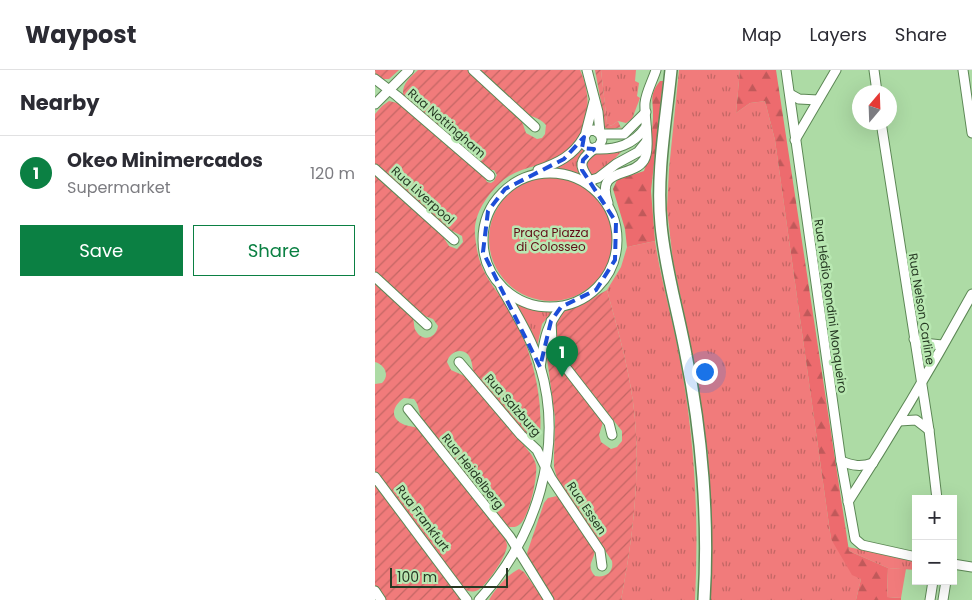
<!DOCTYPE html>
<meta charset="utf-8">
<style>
:root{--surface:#fff;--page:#f7f7f7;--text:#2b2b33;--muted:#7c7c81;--line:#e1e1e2;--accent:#0b8043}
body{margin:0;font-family:Poppins,sans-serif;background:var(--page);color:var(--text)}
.controls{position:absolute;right:15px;bottom:15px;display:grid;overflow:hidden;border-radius:0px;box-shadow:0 5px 20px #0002}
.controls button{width:45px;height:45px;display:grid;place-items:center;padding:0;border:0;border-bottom:1px solid var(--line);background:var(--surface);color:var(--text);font:25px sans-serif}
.compass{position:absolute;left:477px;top:15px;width:45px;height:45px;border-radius:50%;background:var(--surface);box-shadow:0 5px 20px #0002;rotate:19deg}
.scale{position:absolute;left:15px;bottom:12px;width:118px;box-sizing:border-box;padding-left:5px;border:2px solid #263923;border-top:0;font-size:14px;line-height:18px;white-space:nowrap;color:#263923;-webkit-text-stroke:4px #b9e8b2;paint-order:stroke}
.you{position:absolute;left:329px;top:301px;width:18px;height:18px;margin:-12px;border:4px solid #fff;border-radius:50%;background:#1a73e8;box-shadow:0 0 0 8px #1a73e833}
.badge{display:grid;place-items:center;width:32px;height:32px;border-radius:50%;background:var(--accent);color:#fff;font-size:16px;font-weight:700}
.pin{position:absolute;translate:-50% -41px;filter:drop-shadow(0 1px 2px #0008)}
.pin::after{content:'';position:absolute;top:26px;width:18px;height:15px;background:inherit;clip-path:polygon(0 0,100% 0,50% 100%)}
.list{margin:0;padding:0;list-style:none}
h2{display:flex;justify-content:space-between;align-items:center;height:65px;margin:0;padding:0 20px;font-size:21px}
h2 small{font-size:16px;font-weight:400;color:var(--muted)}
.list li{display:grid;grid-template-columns:32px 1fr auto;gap:15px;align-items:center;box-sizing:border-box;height:75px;padding:0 20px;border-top:1px solid var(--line)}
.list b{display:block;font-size:19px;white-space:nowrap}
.list p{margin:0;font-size:16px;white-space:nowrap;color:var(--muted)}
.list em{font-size:16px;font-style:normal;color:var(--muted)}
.actions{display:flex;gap:10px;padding:15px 20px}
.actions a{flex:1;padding:11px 0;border:1px solid var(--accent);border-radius:0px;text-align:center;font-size:18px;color:var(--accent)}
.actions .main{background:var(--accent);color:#fff}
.map{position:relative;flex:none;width:597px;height:530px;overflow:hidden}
header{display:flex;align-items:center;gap:30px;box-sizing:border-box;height:70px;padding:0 25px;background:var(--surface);border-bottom:1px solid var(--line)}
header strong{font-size:24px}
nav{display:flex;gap:28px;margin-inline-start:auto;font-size:18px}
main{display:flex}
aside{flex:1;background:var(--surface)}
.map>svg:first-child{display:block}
.grass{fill:url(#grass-tufts)}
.forest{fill:url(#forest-firs)}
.park{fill:#f17b7b}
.garden{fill:url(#garden-furrows)}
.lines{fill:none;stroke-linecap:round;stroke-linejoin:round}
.minor-casing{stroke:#5c8755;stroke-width:11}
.tertiary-casing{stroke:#5c8755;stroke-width:14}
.minor{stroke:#fff;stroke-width:9}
.tertiary{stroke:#fff;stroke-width:11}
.marked{fill:none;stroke:#1d4ed8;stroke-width:4;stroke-dasharray:10 6;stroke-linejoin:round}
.labels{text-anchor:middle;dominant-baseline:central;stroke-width:5;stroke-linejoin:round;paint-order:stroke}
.street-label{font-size:12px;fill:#263923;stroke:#b9e8b2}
.park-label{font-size:12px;fill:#600c16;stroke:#b9e8b2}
</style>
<header>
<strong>Waypost</strong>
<nav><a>Map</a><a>Layers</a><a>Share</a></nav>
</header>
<main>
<aside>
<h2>Nearby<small></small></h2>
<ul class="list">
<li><span class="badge">1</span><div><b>Okeo Minimercados</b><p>Supermarket</p></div><em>120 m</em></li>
</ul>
<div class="actions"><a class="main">Save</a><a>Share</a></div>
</aside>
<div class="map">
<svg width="597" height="530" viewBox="0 0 597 530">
<defs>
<pattern id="grass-tufts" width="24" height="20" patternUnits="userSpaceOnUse" patternTransform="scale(1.25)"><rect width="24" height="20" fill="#f17b7b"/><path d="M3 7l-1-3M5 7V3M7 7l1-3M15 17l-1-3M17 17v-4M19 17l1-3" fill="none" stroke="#c36664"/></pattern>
<pattern id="forest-firs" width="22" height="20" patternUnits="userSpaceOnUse" patternTransform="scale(1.25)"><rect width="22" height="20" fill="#ed6b6e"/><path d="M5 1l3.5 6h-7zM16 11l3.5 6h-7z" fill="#c0595a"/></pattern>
<pattern id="garden-furrows" width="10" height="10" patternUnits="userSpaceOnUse" patternTransform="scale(1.25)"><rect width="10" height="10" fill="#f17b7b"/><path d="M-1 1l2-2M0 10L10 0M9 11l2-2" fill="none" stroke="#c36664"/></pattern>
</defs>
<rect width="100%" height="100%" fill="#addba5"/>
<g class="grass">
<polygon points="226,0 261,0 260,11 264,13 262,26 265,28 257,49 251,53 243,51 236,56 232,53"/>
<polygon points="304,0 365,0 361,43 375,33 390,31 400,70 456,469 486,509 481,530 334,530 336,469 333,384 309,243 298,191 292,139 294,99"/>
<polygon points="208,76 213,81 207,107 195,102 181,100 181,97"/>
<polygon points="244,79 247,81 226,103 216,105 210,98 212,88 219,84"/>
<path d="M280,171C286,211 298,250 305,290C320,370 324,450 320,530H246C258,468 267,395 258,332C253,294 242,257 232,220L246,197L252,177Z"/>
<polygon points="135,228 162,239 178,241 167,254 162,277"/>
<polygon points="473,477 541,491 541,500 513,498 474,481"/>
</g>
<g class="forest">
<polygon points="365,0 401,0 474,481 513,498 512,527 526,528 526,530 481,530 486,509 477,505 456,469 400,70 390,31 375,33 361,43"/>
<path d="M285,11H288L276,121L280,171L252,177L250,159L238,119L242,110L269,101C275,84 277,66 278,48C279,31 273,26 285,11Z"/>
</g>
<g class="park">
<circle cx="176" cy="169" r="62"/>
<polygon points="513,498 531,499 526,528 512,527"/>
</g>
<g class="garden">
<polygon points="0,0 24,0 14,9 8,9 1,6"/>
<path d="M43,0H94L145,46L151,63L162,69L167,68L170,64L171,55C163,46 156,48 148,41C132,29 117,14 103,0H205C218,27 216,69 187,86C171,95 150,96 134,106C120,115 105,134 101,151C99,158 100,166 101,173C105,209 125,220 140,250C157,283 168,326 165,364L162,366H151L100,306C97,300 98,296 96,290C91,276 75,280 72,292L76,300L94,308L156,384C158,387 160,391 161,395C163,406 154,447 145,454C141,458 138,457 134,457L122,446L103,419L48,351C43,343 45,336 39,329L29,328C17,336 14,349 30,355C35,357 40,356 45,359L130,468C131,471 132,474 132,476C131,487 112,515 103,520C97,523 92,521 88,518L0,401V314L7,313C15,305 10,295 0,292V211C12,223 27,233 37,246C40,251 38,257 41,261C47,272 61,269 63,256L58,249L44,244L0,202V103L65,162L74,176L82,179L88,172L87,166L72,158L0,95V44L7,36L14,31L26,34L108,105L112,112L116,113L119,111L122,105L119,100H113L28,26C27,13 35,8 43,0Z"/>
<polygon points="220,0 226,0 232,53 236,56 243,51 265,104 246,57 234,60 229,57 226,32"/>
<path d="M232,220C242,257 253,294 258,332C267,395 258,468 246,530H178L154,490L152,483L169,433L173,428L182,426L185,428L220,481C218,492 211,496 220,506C231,508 239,502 237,491L182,408L179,397V387L180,348L170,273V270L228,352L224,365L226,372L236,379L242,377L247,371V361L187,285L182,275L179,252L183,244L207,234Z"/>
<polygon points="0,414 83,523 86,530 11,530 0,515"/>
<path d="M144,499L149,502L169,530H114C120,519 133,504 144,499Z"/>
</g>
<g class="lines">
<g class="minor-casing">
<g id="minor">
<polyline points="98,0 160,57"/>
<polyline points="212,0 223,42 225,63"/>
<polyline points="411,0 466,391 480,469 487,475 541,487"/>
<polyline points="499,0 502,22"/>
<polyline points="588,0 597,63"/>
<polyline points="0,9 22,26 115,106"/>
<polyline points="415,24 424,29 443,30"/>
<polyline points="0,34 34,0"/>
<polyline points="506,52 554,360 562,429"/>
<polyline points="211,62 219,31"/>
<polyline points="225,64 227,70 224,76 217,79 211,76 209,67 213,61 219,60 225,64 249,64 271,42"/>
<polyline points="420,70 461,0"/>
<path d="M220,79C242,80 258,75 271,57"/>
<polyline points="0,99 79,170"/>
<path d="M163,100C183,93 198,86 209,67"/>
<circle cx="175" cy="170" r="67"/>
<polyline points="208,110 213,111 223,108 241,94 263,82 271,72"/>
<path d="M216,114C208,98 199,94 219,79"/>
<path d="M233,133C220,96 257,109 269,90C276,79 269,47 270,33C271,22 278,10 281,0"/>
<polyline points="0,207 52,255"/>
<polyline points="176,251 177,272 182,286 234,353 237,365"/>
<polyline points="539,269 548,273 567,275"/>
<polyline points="84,292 146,365 162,380 176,408 225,481 227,496"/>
<path d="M165,297C170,270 169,260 186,237"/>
<polyline points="33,339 135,467 174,530"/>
<polyline points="524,351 541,350 554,360"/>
<path d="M466,391C478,396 486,397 498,393"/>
<polyline points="0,407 92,530"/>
<path d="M473,432C517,364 558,295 597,224"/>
<polyline points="578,494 597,497"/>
<polyline points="0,521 6,530"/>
<path d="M104,530C161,468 190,378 165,296C157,269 140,242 126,217"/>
<polyline points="555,530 558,511"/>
<polyline points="568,530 571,511"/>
</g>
</g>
<g class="tertiary-casing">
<path id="tertiary" d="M296,0C291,51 281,104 286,155C290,199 303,241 311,285C327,363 334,451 329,530"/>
</g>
<use href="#minor" class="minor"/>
<use href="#tertiary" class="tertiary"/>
</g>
<path class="marked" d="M209,67L207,78L219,79L208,90L207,100L241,152L240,190L221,220L186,237L176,251L165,297L108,182L113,141L130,119L189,89Z"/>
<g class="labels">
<g class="street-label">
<text transform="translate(72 53) rotate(41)">Rua Nottingham</text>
<text transform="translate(48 125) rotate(42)">Rua Liverpool</text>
<text transform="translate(456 236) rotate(82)">Rua Hédio Rondini Monqueiro</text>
<text transform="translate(547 239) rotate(81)">Rua Nelson Carline</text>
<text transform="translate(138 335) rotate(49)">Rua Salzburg</text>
<text transform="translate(98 401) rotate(52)">Rua Heidelberg</text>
<text transform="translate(212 438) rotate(56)">Rua Essen</text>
<text transform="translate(48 448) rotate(53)">Rua Frankfurt</text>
</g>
<g class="park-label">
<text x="176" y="162">Praça Piazza<tspan x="176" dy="14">di Colosseo</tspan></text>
</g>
</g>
</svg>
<div class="controls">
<button>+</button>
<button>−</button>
</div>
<svg class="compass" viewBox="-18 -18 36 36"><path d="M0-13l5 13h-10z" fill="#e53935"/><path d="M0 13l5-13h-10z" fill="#7c7c81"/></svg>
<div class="scale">100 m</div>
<div class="you"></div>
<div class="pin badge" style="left:187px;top:307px">1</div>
</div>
</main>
